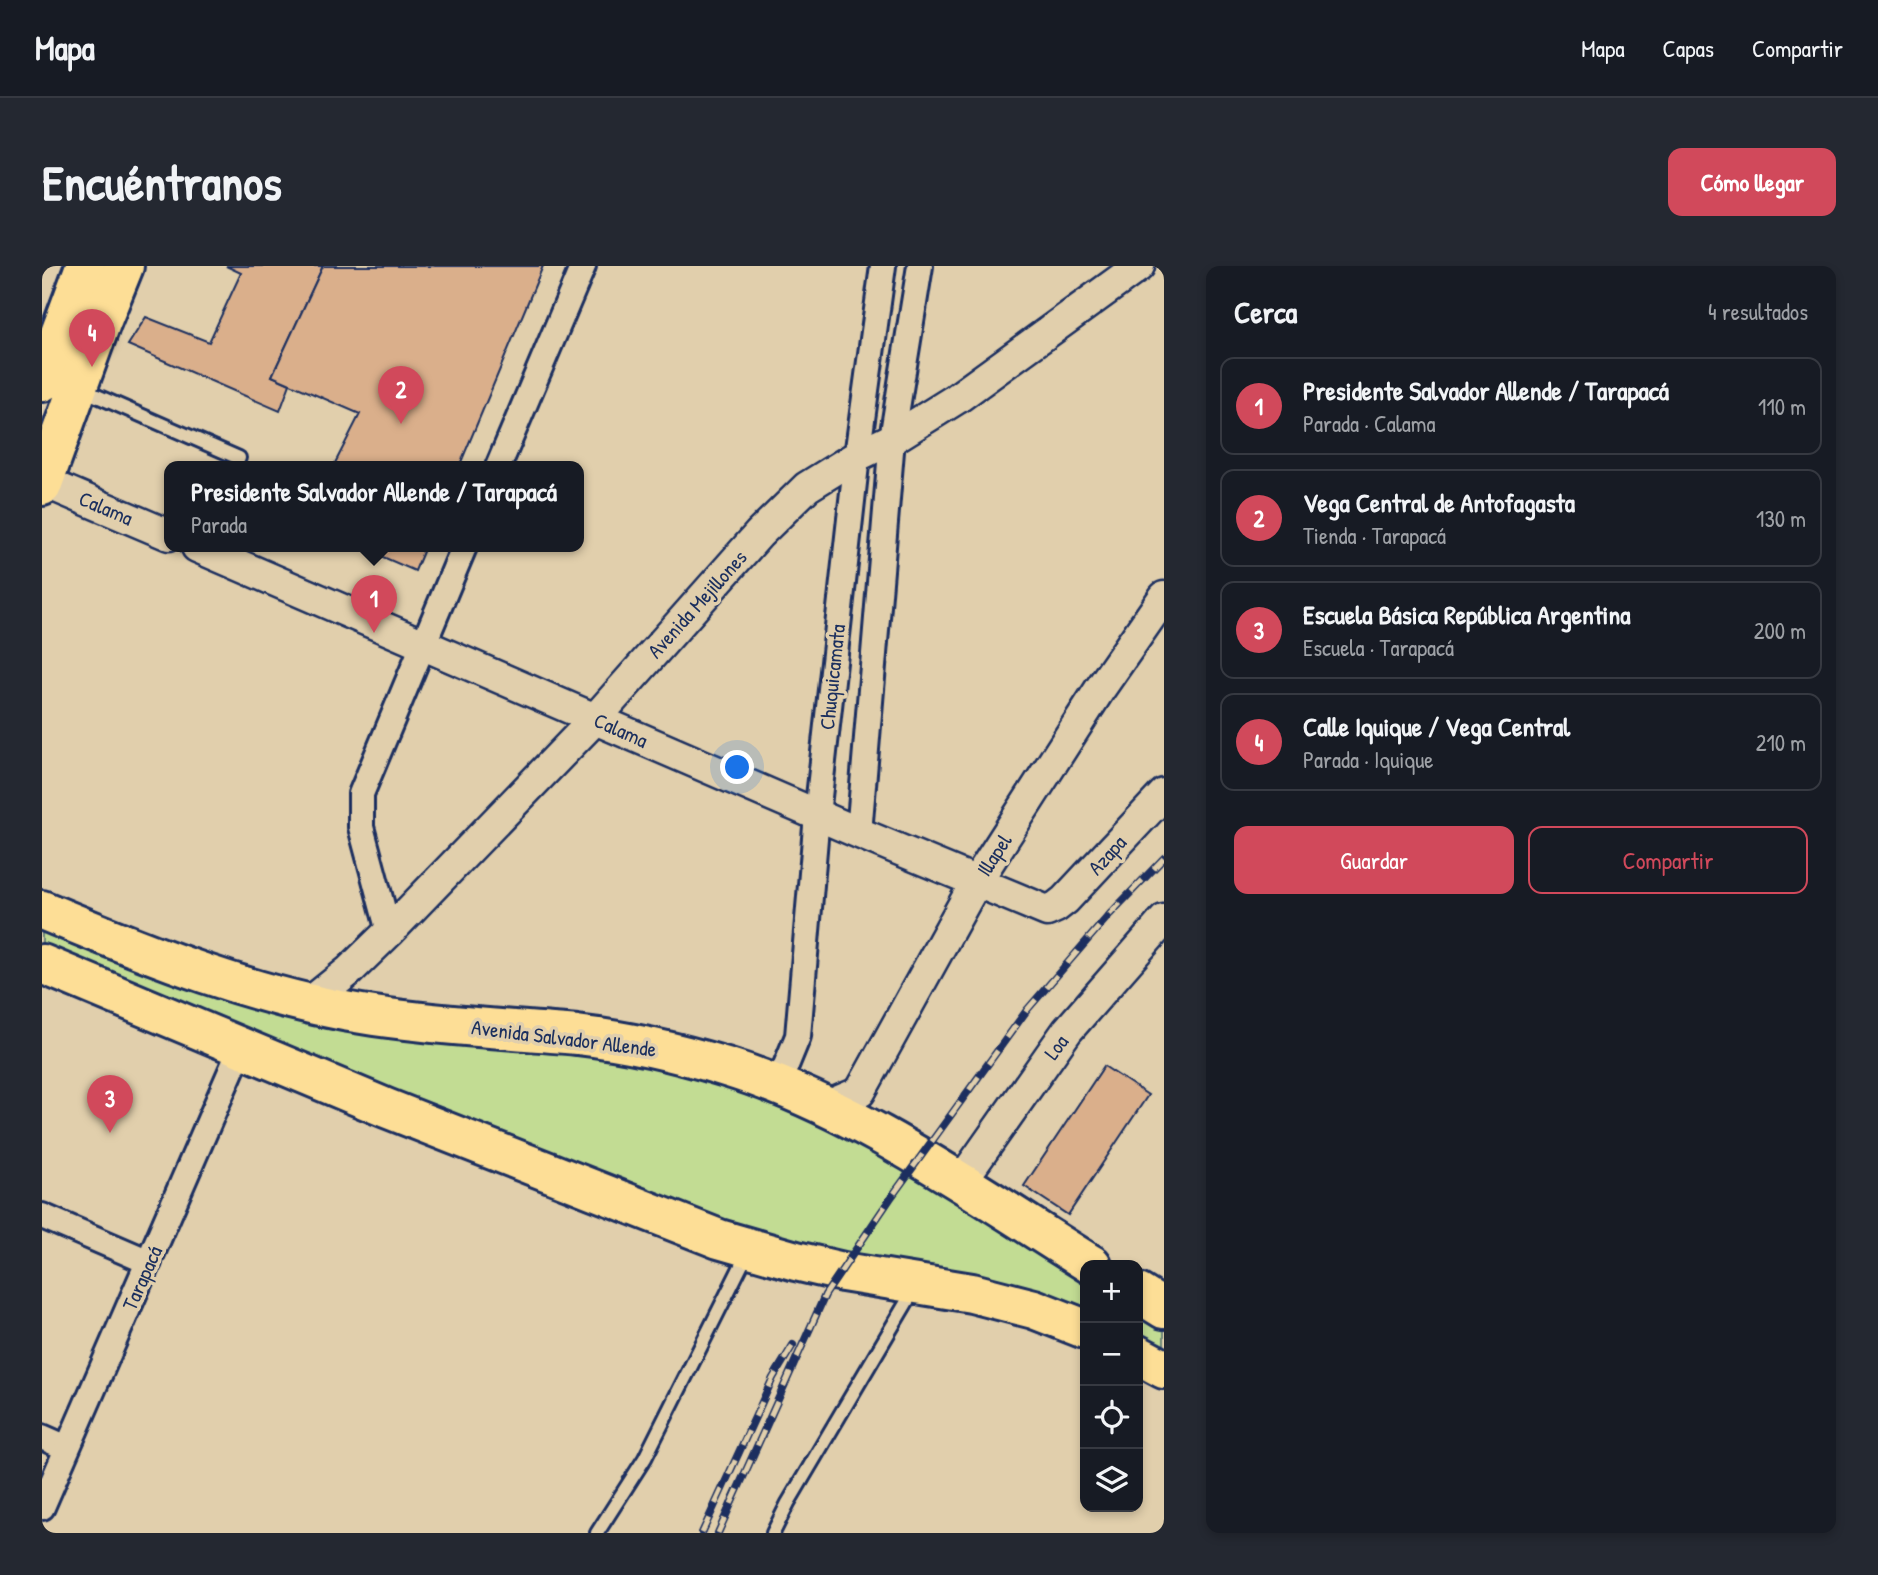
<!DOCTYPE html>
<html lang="es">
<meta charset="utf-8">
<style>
:root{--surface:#171b24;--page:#242831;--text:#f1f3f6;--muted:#9ea1a6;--line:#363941;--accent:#d1495b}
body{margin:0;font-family:"Patrick Hand",sans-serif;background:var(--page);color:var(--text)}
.controls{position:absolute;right:21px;bottom:21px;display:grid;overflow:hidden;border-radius:14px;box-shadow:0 4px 10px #0003}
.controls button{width:63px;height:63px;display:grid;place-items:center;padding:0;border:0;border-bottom:2px solid var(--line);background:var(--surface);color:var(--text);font:35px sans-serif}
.you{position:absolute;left:696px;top:502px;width:24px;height:24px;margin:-18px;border:5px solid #fff;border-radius:50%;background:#1a73e8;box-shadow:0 0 0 10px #1a73e833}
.badge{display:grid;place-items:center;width:46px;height:46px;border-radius:50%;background:var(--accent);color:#fff;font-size:23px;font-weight:700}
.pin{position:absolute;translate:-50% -58px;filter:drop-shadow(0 2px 4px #0008)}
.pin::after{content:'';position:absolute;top:37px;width:24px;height:21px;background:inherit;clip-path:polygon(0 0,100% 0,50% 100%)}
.popup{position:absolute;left:122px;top:195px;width:420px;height:91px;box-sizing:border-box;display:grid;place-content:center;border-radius:14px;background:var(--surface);filter:drop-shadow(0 2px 5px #0005);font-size:23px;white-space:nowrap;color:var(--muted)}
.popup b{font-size:26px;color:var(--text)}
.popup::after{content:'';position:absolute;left:50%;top:100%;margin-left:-14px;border:14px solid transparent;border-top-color:var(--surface)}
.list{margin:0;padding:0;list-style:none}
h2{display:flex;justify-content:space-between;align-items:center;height:91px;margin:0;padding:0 28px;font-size:30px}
h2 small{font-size:23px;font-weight:400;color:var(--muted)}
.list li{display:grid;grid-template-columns:46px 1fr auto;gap:21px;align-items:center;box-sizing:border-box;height:98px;margin:0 14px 14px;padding:0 14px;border:2px solid var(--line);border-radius:14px}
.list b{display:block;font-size:26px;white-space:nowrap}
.list p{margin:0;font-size:23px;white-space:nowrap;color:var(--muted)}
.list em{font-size:23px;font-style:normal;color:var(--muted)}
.actions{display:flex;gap:14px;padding:21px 28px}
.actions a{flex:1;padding:16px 0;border:2px solid var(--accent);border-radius:14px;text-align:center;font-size:24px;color:var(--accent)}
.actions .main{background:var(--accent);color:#fff}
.icon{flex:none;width:38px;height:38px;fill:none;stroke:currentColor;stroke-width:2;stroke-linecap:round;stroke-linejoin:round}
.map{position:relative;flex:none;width:1122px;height:1267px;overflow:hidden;border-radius:14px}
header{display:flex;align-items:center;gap:42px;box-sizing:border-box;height:98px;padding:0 35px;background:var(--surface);border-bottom:2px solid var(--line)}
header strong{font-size:33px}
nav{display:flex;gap:38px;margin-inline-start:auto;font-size:24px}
.intro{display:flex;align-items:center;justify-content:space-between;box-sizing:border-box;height:168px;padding:0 42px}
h1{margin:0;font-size:49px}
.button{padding:18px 32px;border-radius:14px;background:var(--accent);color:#fff;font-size:24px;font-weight:700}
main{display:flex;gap:42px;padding:0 42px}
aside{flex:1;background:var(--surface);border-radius:14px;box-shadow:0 4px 10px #0003}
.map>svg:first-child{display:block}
.green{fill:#c2dc93;stroke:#6e8678;stroke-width:2}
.building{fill:#daaf8b;stroke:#1b2f5e;stroke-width:2}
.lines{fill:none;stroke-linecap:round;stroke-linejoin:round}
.service-casing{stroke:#1b2f5e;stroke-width:18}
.minor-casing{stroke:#1b2f5e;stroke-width:30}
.tertiary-casing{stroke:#1b2f5e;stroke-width:35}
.primary-casing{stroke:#1b2f5e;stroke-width:44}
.trunk-casing{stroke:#1b2f5e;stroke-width:44}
.service{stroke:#e1cfac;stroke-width:12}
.minor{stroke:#e1cfac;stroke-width:24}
.tertiary{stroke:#e1cfac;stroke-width:30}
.primary{stroke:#fdde96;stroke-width:38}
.trunk{stroke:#fdde96;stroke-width:38}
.rail-casing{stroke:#1b2f5e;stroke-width:8}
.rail{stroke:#e1cfac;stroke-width:5;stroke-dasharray:16;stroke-linecap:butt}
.labels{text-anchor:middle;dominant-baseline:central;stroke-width:7;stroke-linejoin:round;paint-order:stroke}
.street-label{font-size:21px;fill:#1b2f5e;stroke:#e1cfac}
</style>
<header>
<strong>Mapa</strong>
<nav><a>Mapa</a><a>Capas</a><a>Compartir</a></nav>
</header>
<div class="intro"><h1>Encuéntranos</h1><a class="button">Cómo llegar</a></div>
<main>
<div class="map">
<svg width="1122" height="1267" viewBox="0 0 1122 1267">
<rect width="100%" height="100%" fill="#e1cfac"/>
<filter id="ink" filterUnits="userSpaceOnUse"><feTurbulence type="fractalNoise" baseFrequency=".0143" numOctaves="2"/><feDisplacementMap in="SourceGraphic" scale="14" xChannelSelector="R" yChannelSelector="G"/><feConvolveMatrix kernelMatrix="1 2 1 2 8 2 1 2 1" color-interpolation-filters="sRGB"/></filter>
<g filter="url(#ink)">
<g class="green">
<polygon points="0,661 404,776 547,790 625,800 705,825 768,852 863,905 1043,1016 1043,1045 964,1017 774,980 628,938 0,679"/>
<polygon points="1096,1049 1122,1065 1122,1083 1096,1070"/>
</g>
<g class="building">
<polygon points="184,0 281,0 230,110 248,118 238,145 86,79 104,51 167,76 199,7"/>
<polygon points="281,0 501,0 417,201 291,201 318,148 230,110"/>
<polygon points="318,281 383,281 373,305"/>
<polygon points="1062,800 1106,829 1026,949 982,920"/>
</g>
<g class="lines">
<g class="service-casing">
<g id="service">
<polyline points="39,123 197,192"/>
<polyline points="555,1267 603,1192 706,986"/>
<polyline points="731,1267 746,1237 873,1022"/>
</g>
</g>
<g class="minor-casing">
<g id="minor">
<polyline points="456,201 541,0"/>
<polyline points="817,567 850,173 878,0"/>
<polyline points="347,666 319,561 319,528 422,281"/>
<polyline points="736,819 756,770 775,549 815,190 841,0"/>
<polyline points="0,950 107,996"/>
<polyline points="0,1171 25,1182"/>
<polyline points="0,1241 199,782"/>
</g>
</g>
<g class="tertiary-casing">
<g id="tertiary">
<polyline points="0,215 127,269"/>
<polyline points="155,281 817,567 1005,645 1014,641 1023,634 1122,528"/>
<polyline points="266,738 307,705 347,666 553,453 717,268 765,221 815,190 850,173 914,133 1097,0"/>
<polyline points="785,840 818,826 934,616 1058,423 1122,331"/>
<polyline points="918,917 1025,765 1122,654"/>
</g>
</g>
<g class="primary-casing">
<g id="primary">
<polyline points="0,116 43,0"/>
<polyline points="0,220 59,57 82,0"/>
</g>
</g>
<g class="trunk-casing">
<g id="trunk">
<path d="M0,644C108,689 216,733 332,750C400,760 467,763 535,769C586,775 635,786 684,801C813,840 936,928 1050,999"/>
<polyline points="0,698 344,842 677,973 754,995 801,1006 930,1027 992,1043 1043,1063"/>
<polyline points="1096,1027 1122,1043"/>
<polyline points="1096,1089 1122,1103"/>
</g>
</g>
<use href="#service" class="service"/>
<use href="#minor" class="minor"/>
<use href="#tertiary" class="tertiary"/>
<use href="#primary" class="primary"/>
<use href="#trunk" class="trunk"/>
<g class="rail-casing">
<g id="rail">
<polyline points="660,1267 731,1112 751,1079"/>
<polyline points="676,1267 783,1029 848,933 985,744 1068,648 1122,592"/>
</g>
</g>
<use href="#rail" class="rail"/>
</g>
</g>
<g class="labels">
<g class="street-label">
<text transform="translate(64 242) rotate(23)">Calama</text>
<text transform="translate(655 338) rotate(-48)">Avenida Mejillones</text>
<text transform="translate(790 411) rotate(-84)">Chuquicamata</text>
<text transform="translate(579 464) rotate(24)">Calama</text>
<text transform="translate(952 589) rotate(-57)">Illapel</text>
<text transform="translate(1065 589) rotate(-48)">Azapa</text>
<text transform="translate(522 772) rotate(7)">Avenida Salvador Allende</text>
<text transform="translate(1014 781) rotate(-54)">Loa</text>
<text transform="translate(100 1012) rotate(-66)">Tarapacá</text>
</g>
</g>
</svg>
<div class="controls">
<button>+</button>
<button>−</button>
<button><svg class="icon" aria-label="locate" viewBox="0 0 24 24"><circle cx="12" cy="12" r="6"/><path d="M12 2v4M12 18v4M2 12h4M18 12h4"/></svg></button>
<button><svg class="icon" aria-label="layers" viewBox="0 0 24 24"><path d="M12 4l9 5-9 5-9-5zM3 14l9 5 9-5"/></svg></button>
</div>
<div class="you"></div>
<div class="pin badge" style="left:332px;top:367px">1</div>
<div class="popup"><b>Presidente Salvador Allende / Tarapacá</b>Parada</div>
<div class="pin badge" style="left:359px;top:158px">2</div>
<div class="pin badge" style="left:68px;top:867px">3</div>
<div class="pin badge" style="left:50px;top:101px">4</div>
</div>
<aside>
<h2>Cerca<small>4 resultados</small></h2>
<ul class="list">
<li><span class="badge">1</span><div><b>Presidente Salvador Allende / Tarapacá</b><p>Parada · Calama</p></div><em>110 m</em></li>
<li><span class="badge">2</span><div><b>Vega Central de Antofagasta</b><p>Tienda · Tarapacá</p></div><em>130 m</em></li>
<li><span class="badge">3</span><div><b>Escuela Básica República Argentina</b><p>Escuela · Tarapacá</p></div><em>200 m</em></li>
<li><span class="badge">4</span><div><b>Calle Iquique / Vega Central</b><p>Parada · Iquique</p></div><em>210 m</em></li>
</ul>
<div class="actions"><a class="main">Guardar</a><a>Compartir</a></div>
</aside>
</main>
